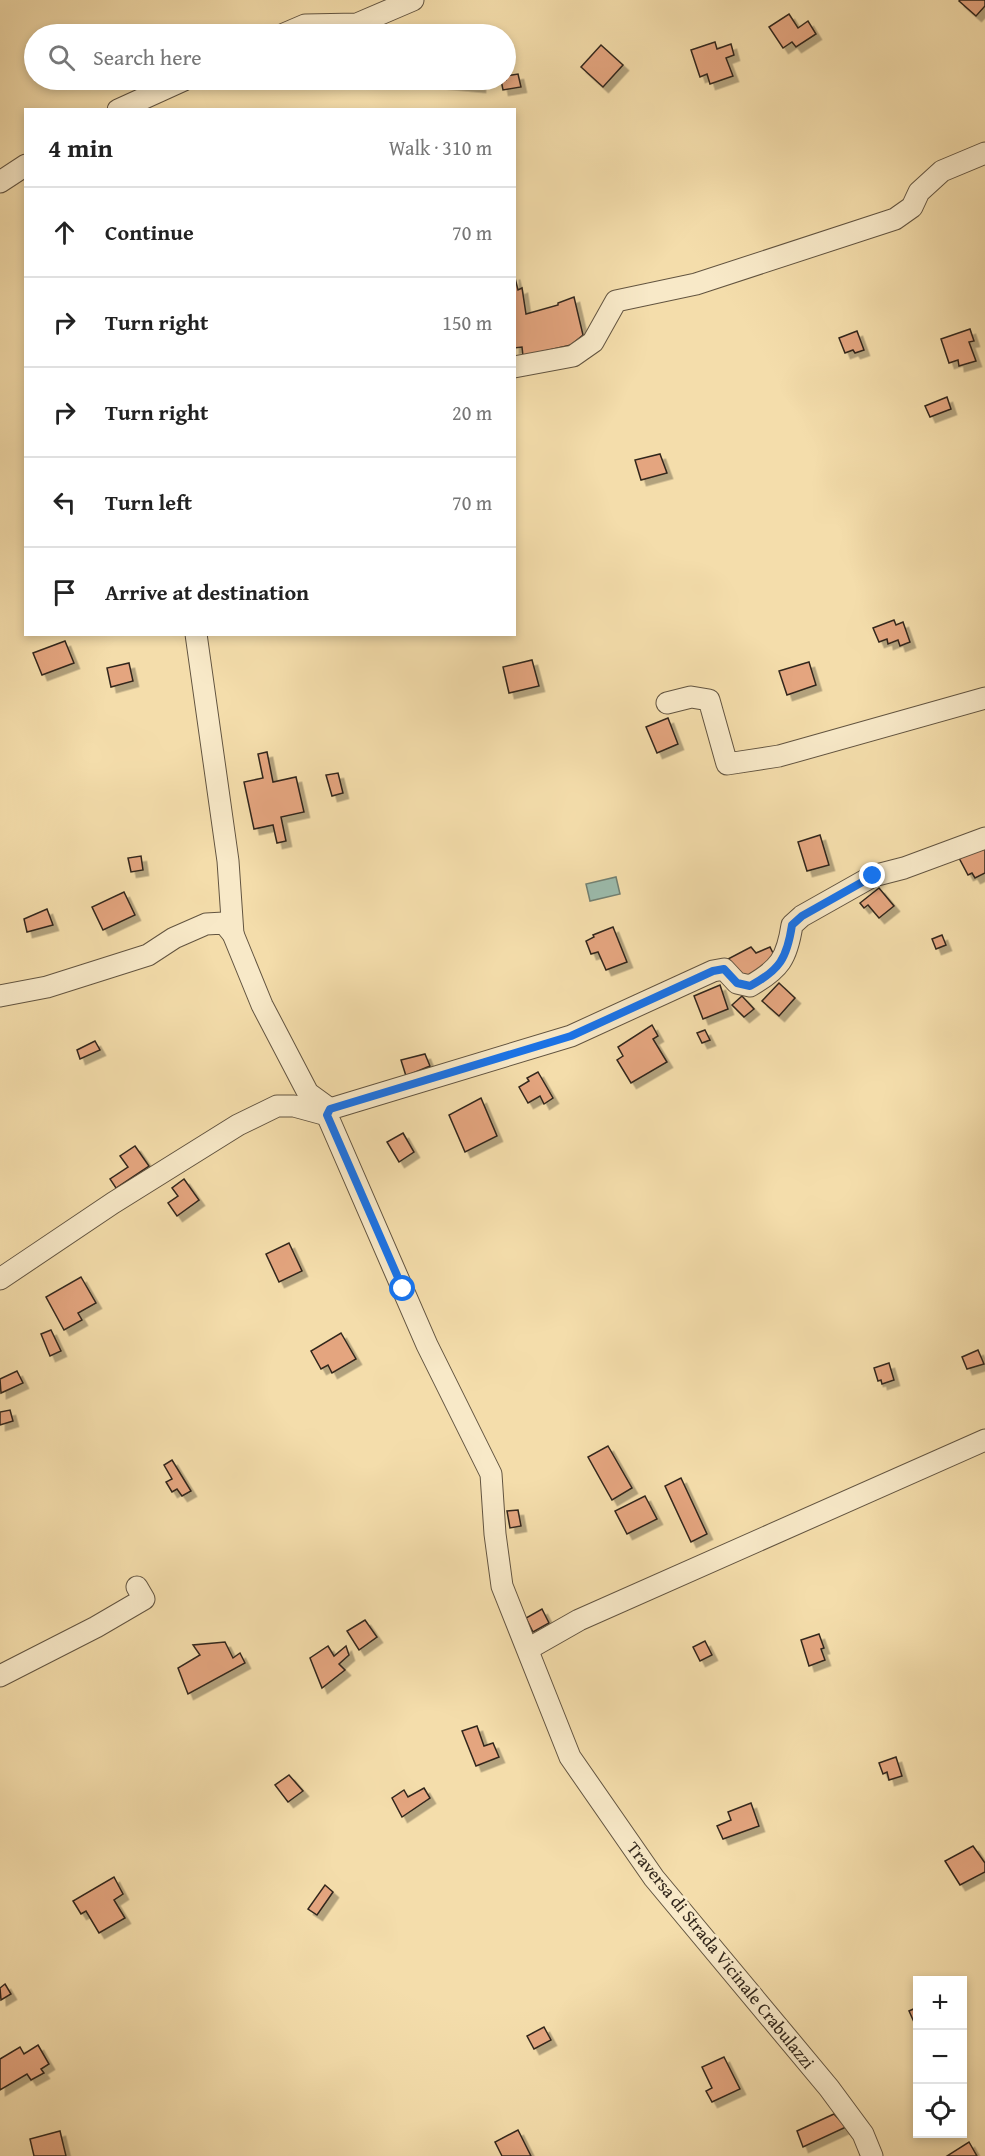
<!DOCTYPE html>
<meta charset="utf-8">
<style>
:root{--surface:#fff;--page:#f6f6f6;--text:#222;--muted:#767676;--line:#e0e0e0}
body{margin:0;font-family:"Gentium Book Plus",serif;background:var(--page);color:var(--text)}
.controls{position:absolute;right:18px;bottom:18px;display:grid;overflow:hidden;border-radius:0px;box-shadow:0 3px 9px #0003}
.controls button{width:54px;height:54px;display:grid;place-items:center;padding:0;border:0;border-bottom:2px solid var(--line);background:var(--surface);color:var(--text);font:30px sans-serif}
.stop{position:absolute;width:18px;height:18px;margin:-14px;border:4px solid #1a73e8;border-radius:50%;background:#fff}
.stop.end{background:#1a73e8;border-color:#fff;box-shadow:0 2px 6px #0008}
.list{margin:0;padding:0;list-style:none}
h2{display:flex;justify-content:space-between;align-items:center;height:78px;margin:0;padding:0 24px;font-size:26px}
h2 small{font-size:20px;font-weight:400;color:var(--muted)}
.list li{display:grid;grid-template-columns:39px 1fr auto;gap:18px;align-items:center;box-sizing:border-box;height:90px;padding:0 24px;border-top:2px solid var(--line)}
.list b{display:block;font-size:22px;white-space:nowrap}
.list em{font-size:20px;font-style:normal;color:var(--muted)}
.icon{flex:none;width:33px;height:33px;fill:none;stroke:currentColor;stroke-width:2;stroke-linecap:round;stroke-linejoin:round}
.map{position:relative;flex:none;width:985px;height:2156px;overflow:hidden}
.search{position:absolute;background:var(--surface);box-shadow:0 3px 9px #0003;left:24px;top:24px;width:492px;height:66px;display:flex;align-items:center;gap:15px;box-sizing:border-box;padding:0 21px;border-radius:33px;color:var(--muted);font-size:22px}
.panel{position:absolute;background:var(--surface);box-shadow:0 3px 9px #0003;left:24px;top:108px;width:492px;height:528px;border-radius:0px}
.map>svg:first-child{display:block}
.water{fill:#9cbbac;stroke:#728072;stroke-width:1.5}
.building{fill:#e4a57f;stroke:#32271c;stroke-width:1.5;filter:url(#shadow)}
.lines{fill:none;stroke-linecap:round;stroke-linejoin:round}
.street-casing{stroke:#625440;stroke-width:23}
.street{stroke:#f8e9c8;stroke-width:21}
.route{stroke:#1a73e8;stroke-width:8}
.labels{text-anchor:middle;dominant-baseline:central;stroke-width:5;stroke-linejoin:round;paint-order:stroke}
.street-label{font-size:18px;fill:#32271c;stroke:#f8e9c8}
</style>
<div class="map">
<svg width="985" height="2156" viewBox="0 0 985 2156">
<defs>
<filter id="shadow"><feDropShadow dx="5.5" dy="5.5" stdDeviation="0" flood-color="#0004"/></filter>
</defs>
<rect width="100%" height="100%" fill="#f4ddab"/>
<filter id="stains"><feTurbulence type="fractalNoise" baseFrequency=".00333" numOctaves="4"/><feColorMatrix values="0 0 0 0 .2 0 0 0 0 .09 0 0 0 0 .02 0 0 0 .5 -.17"/></filter>
<radialGradient id="worn" r=".72"><stop offset=".6" stop-color="#630" stop-opacity="0"/><stop offset="1" stop-color="#630" stop-opacity=".3"/></radialGradient>
<polygon class="water" points="616,877 620,894 590,901 586,884"/>
<g class="building">
<polygon points="960,0 985,0 985,6 976,16 959,1"/>
<polygon points="789,14 798,28 808,21 816,34 796,47 792,42 783,48 769,27"/>
<polygon points="715,42 717,49 731,44 734,55 726,58 733,76 710,84 707,74 700,77 691,50"/>
<polygon points="601,45 623,65 603,87 581,67"/>
<polygon points="518,74 521,87 503,90 501,80 506,80 506,76"/>
<polygon points="440,80 480,80 480,87 439,83"/>
<polygon points="514,274 518,290 522,288 526,314 558,305 558,303 574,297 583,335 571,345 523,356 522,347 514,348"/>
<polygon points="970,329 974,341 969,342 976,361 959,366 958,360 949,363 941,339"/>
<polygon points="857,331 864,350 855,353 853,350 845,353 839,338"/>
<polygon points="947,397 951,409 930,417 925,406"/>
<polygon points="660,454 667,473 641,480 635,460"/>
<polygon points="894,620 896,625 903,622 910,642 900,646 898,640 888,644 887,639 879,642 873,628"/>
<polygon points="65,641 74,663 42,675 33,653"/>
<polygon points="532,660 539,686 509,693 503,667"/>
<polygon points="809,662 816,685 787,695 779,671"/>
<polygon points="129,663 133,681 111,687 107,668"/>
<polygon points="668,718 678,744 657,753 646,727"/>
<polygon points="267,752 273,782 296,777 304,812 281,817 286,841 277,843 273,825 254,829 244,782 263,778 258,754"/>
<polygon points="338,773 343,793 332,796 326,775"/>
<polygon points="820,835 829,865 807,871 798,842"/>
<polygon points="985,843 985,873 975,878 972,873 968,875 958,856"/>
<polygon points="141,856 143,870 131,872 128,858"/>
<polygon points="879,888 894,906 879,918 868,905 864,908 860,903"/>
<polygon points="124,892 135,915 103,930 92,907"/>
<polygon points="47,909 53,925 27,932 24,919"/>
<polygon points="613,927 627,962 606,970 598,952 591,954 586,941 594,937 593,935"/>
<polygon points="942,935 946,945 936,949 932,939"/>
<polygon points="751,947 756,953 770,947 776,959 742,979 728,959"/>
<polygon points="779,983 795,998 779,1016 762,1001"/>
<polygon points="720,985 728,1009 703,1019 694,996"/>
<polygon points="742,996 754,1009 744,1017 732,1005"/>
<polygon points="652,1025 658,1036 653,1039 667,1062 631,1083 617,1060 623,1056 618,1047"/>
<polygon points="705,1030 710,1040 702,1043 697,1033"/>
<polygon points="95,1041 100,1050 80,1059 77,1050"/>
<polygon points="425,1054 430,1066 406,1076 401,1060"/>
<polygon points="538,1072 553,1098 544,1104 540,1096 528,1103 519,1087 529,1081 527,1078"/>
<polygon points="481,1098 497,1136 465,1152 449,1115"/>
<polygon points="403,1133 414,1152 399,1162 387,1142"/>
<polygon points="135,1146 149,1166 116,1188 110,1179 128,1167 120,1156"/>
<polygon points="184,1179 199,1200 177,1216 168,1203 178,1196 172,1188"/>
<polygon points="289,1243 302,1271 279,1282 266,1254"/>
<polygon points="81,1277 96,1303 78,1313 82,1320 64,1330 46,1297"/>
<polygon points="51,1330 61,1351 50,1356 41,1334"/>
<polygon points="341,1333 356,1359 332,1373 328,1365 321,1369 311,1351"/>
<polygon points="978,1350 984,1364 967,1369 962,1357"/>
<polygon points="889,1363 894,1380 882,1384 881,1380 878,1381 874,1368"/>
<polygon points="17,1371 23,1383 1,1393 0,1379"/>
<polygon points="10,1410 13,1421 0,1425 0,1412"/>
<polygon points="608,1446 632,1488 612,1500 588,1457"/>
<polygon points="172,1460 191,1491 182,1496 177,1489 172,1492 166,1482 172,1479 164,1465"/>
<polygon points="681,1478 707,1534 691,1542 665,1486"/>
<polygon points="645,1496 657,1519 627,1534 615,1511"/>
<polygon points="518,1510 521,1526 510,1528 507,1511"/>
<polygon points="542,1609 549,1623 533,1632 526,1618"/>
<polygon points="365,1620 377,1637 359,1650 347,1631"/>
<polygon points="819,1634 824,1648 821,1649 825,1660 809,1666 801,1640"/>
<polygon points="705,1641 712,1655 700,1661 693,1647"/>
<polygon points="225,1642 233,1658 240,1653 245,1663 188,1694 178,1668 200,1655 193,1645"/>
<polygon points="328,1646 334,1656 346,1646 349,1655 339,1664 345,1670 322,1688 310,1658"/>
<polygon points="477,1726 484,1746 493,1743 499,1757 476,1766 462,1731"/>
<polygon points="896,1757 902,1776 889,1780 887,1772 883,1774 879,1763"/>
<polygon points="289,1775 303,1791 288,1802 275,1785"/>
<polygon points="424,1788 430,1798 402,1817 392,1798 404,1790 408,1797"/>
<polygon points="751,1803 759,1826 723,1839 717,1826 731,1820 728,1812"/>
<polygon points="973,1846 985,1863 985,1872 960,1885 945,1861"/>
<polygon points="114,1877 123,1894 114,1900 125,1918 99,1933 86,1911 81,1914 73,1901"/>
<polygon points="325,1885 333,1892 317,1915 308,1909"/>
<polygon points="5,1984 11,1994 1,2000 0,1988"/>
<polygon points="918,2007 918,2031 909,2011"/>
<polygon points="544,2027 551,2040 534,2049 527,2036"/>
<polygon points="38,2045 49,2064 41,2069 44,2073 31,2080 27,2074 0,2090 0,2059 20,2047 24,2054"/>
<polygon points="724,2057 740,2089 712,2102 706,2091 712,2088 702,2067"/>
<polygon points="834,2114 846,2127 803,2147 797,2131"/>
<polygon points="518,2130 531,2156 502,2156 495,2142"/>
<polygon points="60,2131 66,2156 34,2156 30,2139"/>
<polygon points="969,2142 977,2156 947,2156"/>
</g>
<g class="lines">
<g class="street-casing">
<g id="street">
<polyline points="284,34 305,25 357,24 413,0"/>
<polyline points="118,110 184,80"/>
<polyline points="0,182 26,165"/>
<polyline points="514,367 573,356 593,342 616,301 696,284 895,219 912,207 919,192 942,171 985,153"/>
<polyline points="196,634 228,861 233,934"/>
<polyline points="667,703 691,697 709,700 727,764 779,756 985,698"/>
<polyline points="0,996 47,987 148,955 174,938 206,924 224,923 233,934 262,1005 308,1093 330,1109"/>
<polyline points="0,1279 113,1203 238,1125 277,1106 294,1106 327,1115"/>
<polyline points="528,1649 579,1620 985,1440"/>
<polyline points="0,1676 96,1627 144,1599 137,1587"/>
<path d="M872,2156L863,2134L829,2088L654,1878L570,1757L502,1586L495,1534L491,1474L427,1345L327,1115L330,1109L571,1036L713,971L724,969L737,983L750,986C780,969 787,958 792,925L802,916L873,876L904,868L985,838"/>
</g>
</g>
<use href="#street" class="street"/>
</g>
<g class="lines">
<path class="route" d="M403,1289L327,1115L330,1109L571,1036L713,971L724,969L737,983L750,986C780,970 787,958 792,925L802,916L873,876"/>
</g>
<g class="labels">
<g class="street-label">
<text transform="translate(721 1955) rotate(51)">Traversa di Strada Vicinale Crabulazzi</text>
</g>
</g>
<rect width="100%" height="100%" filter="url(#stains)"/>
<rect width="100%" height="100%" fill="url(#worn)"/>
</svg>
<div class="controls">
<button>+</button>
<button>−</button>
<button><svg class="icon" aria-label="locate" viewBox="0 0 24 24"><circle cx="12" cy="12" r="6"/><path d="M12 2v4M12 18v4M2 12h4M18 12h4"/></svg></button>
</div>
<div class="stop" style="left:403px;top:1289px"></div>
<div class="stop end" style="left:873px;top:876px"></div>
<div class="search"><svg class="icon" aria-label="search" viewBox="0 0 24 24"><circle cx="10" cy="10" r="6"/><path d="M15 15l6 6"/></svg>Search here</div>
<section class="panel">
<h2>4 min<small>Walk · 310 m</small></h2>
<ul class="list">
<li><svg class="icon" aria-label="ahead" viewBox="0 0 24 24"><path d="M12 20V5M6 11l6-6 6 6"/></svg><div><b>Continue</b></div><em>70 m</em></li>
<li><svg class="icon" aria-label="right" viewBox="0 0 24 24"><path d="M7 20v-9h11M14 6l5 5-5 5"/></svg><div><b>Turn right</b></div><em>150 m</em></li>
<li><svg class="icon" aria-label="right" viewBox="0 0 24 24"><path d="M7 20v-9h11M14 6l5 5-5 5"/></svg><div><b>Turn right</b></div><em>20 m</em></li>
<li><svg class="icon" aria-label="left" viewBox="0 0 24 24"><path d="M17 20v-9H6M10 6l-5 5 5 5"/></svg><div><b>Turn left</b></div><em>70 m</em></li>
<li><svg class="icon" aria-label="arrive" viewBox="0 0 24 24"><path d="M6 21V4h12l-3 4 3 4H6"/></svg><div><b>Arrive at destination</b></div></li>
</ul>
</section>
</div>
